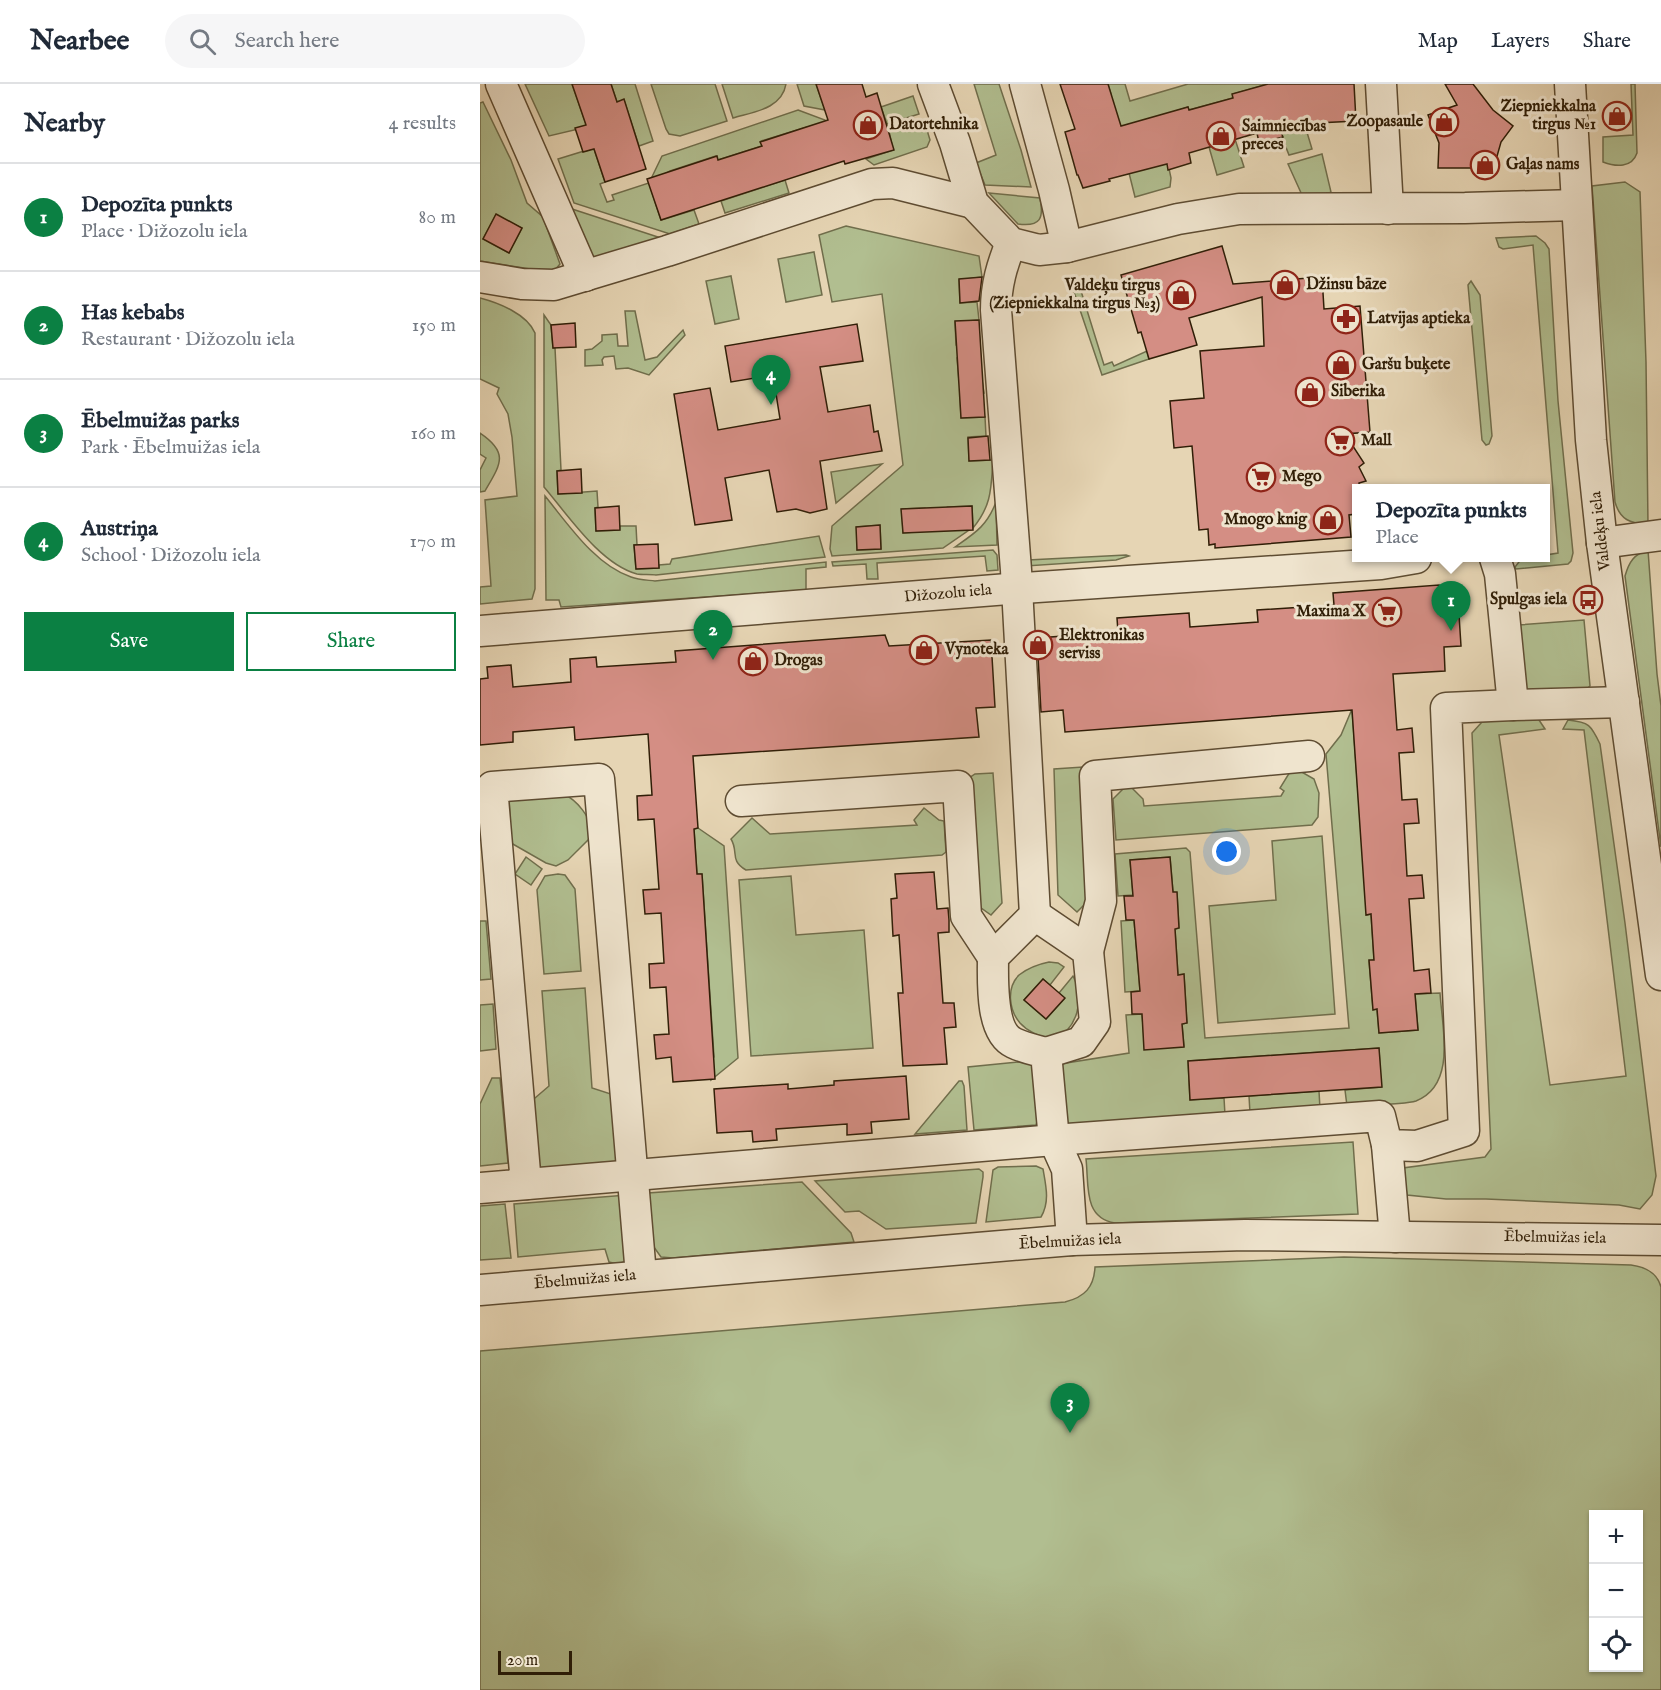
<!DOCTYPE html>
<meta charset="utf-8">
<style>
:root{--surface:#fff;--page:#f6f6f7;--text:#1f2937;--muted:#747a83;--line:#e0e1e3;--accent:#0b8043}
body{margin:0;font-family:"IM FELL English",serif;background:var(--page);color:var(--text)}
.controls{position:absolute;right:18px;bottom:18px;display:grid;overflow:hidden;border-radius:0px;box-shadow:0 2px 4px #0004}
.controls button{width:54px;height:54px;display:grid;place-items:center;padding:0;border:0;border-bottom:2px solid var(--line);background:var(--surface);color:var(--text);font:30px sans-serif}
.scale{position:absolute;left:18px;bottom:15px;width:74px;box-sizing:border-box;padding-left:6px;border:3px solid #301e07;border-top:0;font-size:16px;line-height:21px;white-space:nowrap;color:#301e07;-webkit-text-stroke:4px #efe4ce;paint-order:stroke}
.you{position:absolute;left:747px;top:768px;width:21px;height:21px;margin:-15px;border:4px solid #fff;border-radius:50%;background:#1a73e8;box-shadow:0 0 0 9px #1a73e833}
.badge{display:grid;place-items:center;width:39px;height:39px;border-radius:50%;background:var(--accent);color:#fff;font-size:20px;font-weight:700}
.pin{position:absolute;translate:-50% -50px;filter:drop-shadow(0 2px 3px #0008)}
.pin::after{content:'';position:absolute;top:32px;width:21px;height:18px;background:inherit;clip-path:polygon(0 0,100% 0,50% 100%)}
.popup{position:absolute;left:872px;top:400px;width:198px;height:78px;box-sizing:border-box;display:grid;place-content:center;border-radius:0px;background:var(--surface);filter:drop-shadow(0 2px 4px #0005);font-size:20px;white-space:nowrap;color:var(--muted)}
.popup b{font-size:22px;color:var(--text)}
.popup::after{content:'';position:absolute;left:50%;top:100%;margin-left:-12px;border:12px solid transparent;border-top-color:var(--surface)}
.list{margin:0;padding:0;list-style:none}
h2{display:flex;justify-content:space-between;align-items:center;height:78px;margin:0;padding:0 24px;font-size:26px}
h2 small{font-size:20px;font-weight:400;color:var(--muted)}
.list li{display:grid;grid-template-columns:39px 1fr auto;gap:18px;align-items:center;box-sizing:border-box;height:108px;padding:0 24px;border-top:2px solid var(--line)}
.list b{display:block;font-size:22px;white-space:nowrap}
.list p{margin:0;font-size:20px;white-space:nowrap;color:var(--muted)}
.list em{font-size:20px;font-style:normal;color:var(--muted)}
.actions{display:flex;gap:12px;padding:18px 24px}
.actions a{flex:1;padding:14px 0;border:2px solid var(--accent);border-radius:0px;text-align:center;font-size:21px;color:var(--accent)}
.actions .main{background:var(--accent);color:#fff}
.icon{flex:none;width:33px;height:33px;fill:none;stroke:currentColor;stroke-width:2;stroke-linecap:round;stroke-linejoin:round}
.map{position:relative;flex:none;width:1181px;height:1606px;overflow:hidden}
header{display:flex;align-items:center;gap:36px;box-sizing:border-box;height:84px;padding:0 30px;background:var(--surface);border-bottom:2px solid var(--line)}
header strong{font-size:28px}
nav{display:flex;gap:33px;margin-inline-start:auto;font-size:21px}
.search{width:420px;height:54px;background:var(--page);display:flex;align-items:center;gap:15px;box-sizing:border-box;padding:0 21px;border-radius:33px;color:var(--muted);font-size:22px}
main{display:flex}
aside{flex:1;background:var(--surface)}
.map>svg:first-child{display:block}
.green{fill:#b1be90;stroke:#706e4c;stroke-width:1.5;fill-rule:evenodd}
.building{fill:#d48e84;stroke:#301e07;stroke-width:1.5}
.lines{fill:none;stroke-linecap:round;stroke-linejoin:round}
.minor-casing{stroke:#5e4c32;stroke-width:33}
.minor{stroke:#efe4ce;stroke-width:30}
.labels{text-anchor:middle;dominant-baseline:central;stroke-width:6;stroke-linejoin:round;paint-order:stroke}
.poi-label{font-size:16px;font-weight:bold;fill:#301e07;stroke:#efe4ce;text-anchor:start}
.street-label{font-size:16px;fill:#301e07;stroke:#efe4ce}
</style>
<header>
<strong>Nearbee</strong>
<div class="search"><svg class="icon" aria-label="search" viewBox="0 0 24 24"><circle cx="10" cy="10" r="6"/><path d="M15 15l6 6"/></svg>Search here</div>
<nav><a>Map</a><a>Layers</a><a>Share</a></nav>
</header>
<main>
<aside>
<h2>Nearby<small>4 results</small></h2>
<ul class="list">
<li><span class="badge">1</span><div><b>Depozīta punkts</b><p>Place · Dižozolu iela</p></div><em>80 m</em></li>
<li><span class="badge">2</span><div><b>Has kebabs</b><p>Restaurant · Dižozolu iela</p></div><em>150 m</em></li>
<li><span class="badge">3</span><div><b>Ēbelmuižas parks</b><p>Park · Ēbelmuižas iela</p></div><em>160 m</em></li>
<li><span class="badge">4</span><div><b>Austriņa</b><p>School · Dižozolu iela</p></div><em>170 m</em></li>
</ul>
<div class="actions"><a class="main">Save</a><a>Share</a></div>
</aside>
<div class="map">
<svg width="1181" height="1606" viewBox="0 0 1181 1606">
<rect width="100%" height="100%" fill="#e6d5b4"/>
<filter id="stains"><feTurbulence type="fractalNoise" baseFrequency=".00333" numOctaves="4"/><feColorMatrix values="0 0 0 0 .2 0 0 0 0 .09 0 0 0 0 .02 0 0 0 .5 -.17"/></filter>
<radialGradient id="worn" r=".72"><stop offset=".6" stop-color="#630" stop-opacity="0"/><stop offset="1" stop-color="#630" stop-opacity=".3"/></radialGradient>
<g class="green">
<polygon points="45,0 92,0 107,43 69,52"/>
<polygon points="131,0 155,0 173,57 159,62 144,16 137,18"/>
<polygon points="171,0 235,0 247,37 200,52 189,50 186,45"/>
<path d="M242,0H306C302,25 273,28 253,34Z"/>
<polygon points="317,0 336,0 345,26 324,22"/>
<polygon points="494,0 519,0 541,66 551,103 505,101 496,79 516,71"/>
<polygon points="628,0 645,0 650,17 708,0 788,0 753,10 753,14 709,26 708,23 634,48 626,12 631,10"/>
<path d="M1151,0H1155L1157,69C1152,84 1136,83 1123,78V53L1153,51Z"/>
<polygon points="433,12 439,30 407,40 401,23"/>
<path d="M3,18L31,76L47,119L63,133L80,180L74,187H63L0,177V19ZM16,131L42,144L29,169L3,155Z"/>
<polygon points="318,26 345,36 347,40 327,43 281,57 282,62 238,76 236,72 190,87 169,99 181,136 214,126 219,140 190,150 94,119 78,75 104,67 113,62 125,98 120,100 127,118 134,116 132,111 169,99 182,72"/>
<polygon points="823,35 832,65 809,71 798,43"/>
<polygon points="444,36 450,56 447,63 394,81 386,75 413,66 409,47"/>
<polygon points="755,55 764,83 737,91 729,63"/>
<polygon points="842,70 851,108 847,110 822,111 808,80"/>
<polygon points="687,75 691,94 690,103 655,113 649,89"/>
<polygon points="305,96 309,109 245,129 241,117"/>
<path d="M1145,98L1160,108L1166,278L1168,441C1150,439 1140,436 1135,418L1112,102Z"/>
<path d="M509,109L560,114C564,134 561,143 538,140Z"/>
<polygon points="89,124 184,155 113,176"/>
<path d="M366,142L499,172L502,193L479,196L480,219L497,218L499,236L475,238L476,261L500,259L477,274L479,297L502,296L504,309L480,310L481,334L505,333L506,352L488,353L489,377L513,376C511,404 512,421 493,444L492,422L468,423L489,446L463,464L352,472L350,465L352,442L423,381L402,210L352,218L339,151ZM445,424L446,447L423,449L422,425ZM400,441L401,465L377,466V443Z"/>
<polygon points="1056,152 1065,159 1069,165 1078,317 1093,469 1091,477 1088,480 1036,485 1035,483 1042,474 1066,474 1066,471 1078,469 1053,161 1023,165 1019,163 1016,154"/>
<polygon points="334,168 342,211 306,218 298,175"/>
<polygon points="251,192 259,235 235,240 226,197"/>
<polygon points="991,197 1000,211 1012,352 1009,360 1006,361 1002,356 988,201"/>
<polygon points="601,207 624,281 632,278 634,282 667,267 669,275 622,291 594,208"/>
<path d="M0,214C19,219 47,230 55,249V505L52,515L0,520V503L11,502L5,416L37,412L32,353L28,330L17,310L19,304L0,295Z"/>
<polygon points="145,227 155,227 165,276 177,273 203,246 205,251 169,291 148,284 136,285 134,272 124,273 122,276 123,281 105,282 105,266 112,265 122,257 122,251 137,250 138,262 148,262"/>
<path d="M64,231L71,241L73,264H75L81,386L77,387L78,410L117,407L118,423L115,424L116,447L139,446L140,442H156L157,461H154L156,485L179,484V481L190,480L192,475L339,452L345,473L176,491C170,490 163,491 157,490C120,480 88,431 64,403Z"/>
<path d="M0,349C30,369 20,381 5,407L0,408V386L6,374L0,370Z"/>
<polygon points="402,380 356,419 351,388"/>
<path d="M65,412C88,440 115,481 151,493C159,496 167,496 175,497L346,478V483L326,485V506L81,523L79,516H66Z"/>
<path d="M516,418L517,461L475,463C495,449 507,442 516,418Z"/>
<polygon points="513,466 517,471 518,486 507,487 505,472 397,479 398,495 387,495 386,480 353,482 352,478"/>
<path d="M1168,466L1177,590L1181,622V763L1145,492C1149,478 1154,470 1168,466Z"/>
<polygon points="646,471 649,472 636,476 546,482 548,476"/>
<polygon points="1104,536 1110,602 1104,607 1046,606 1038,541"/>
<path d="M872,625L887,831L891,830L894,876L889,877L893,925H897L899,949L938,946L935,910L960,909C962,943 977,1001 936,1017C924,1021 882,1021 867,1022L865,1006L901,1003L899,964L708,977L710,1016L744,1014L745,1031L585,1041L580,980L649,969L646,931L662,930L665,965L704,962L702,940L707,939L704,891H698L695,845L699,844L697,809L693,808L690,773L650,776L653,811L638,812L635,770L706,764L710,768L725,954L869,944L846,670L861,651Z"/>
<path d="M1057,633L1065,645L1019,651L1070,1001L1146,992L1104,646L1083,645L1088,636C1109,638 1111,641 1120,660L1145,839L1176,1092L1172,1111L1160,1125L1139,1121L1006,1115H966L927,1111L923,1084L1005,1073L1011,1065L992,649L1002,638Z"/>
<polygon points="603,683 612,813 597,828 578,811 574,685"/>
<polygon points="813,683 834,695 839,709 838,733 832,741 636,756 633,715 648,700 663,715 664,722 801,712 804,707 800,704"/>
<polygon points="513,689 522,819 511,831 497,821 489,694 495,690"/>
<path d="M82,709C99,717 108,732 115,749L88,776L76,782L66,779L31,759L29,712Z"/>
<path d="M444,724L459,736L464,737L466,768L462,771L266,786C249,776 259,768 251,755L272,734L290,750L437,741L434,736Z"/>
<polygon points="218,744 244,762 258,974 231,996 230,974 234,973 222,790 217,790 214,745"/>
<polygon points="842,752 855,930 738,939 729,822 796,816 792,757"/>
<polygon points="46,773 62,785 51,801 35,790"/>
<polygon points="78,790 85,791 95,805 101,887 64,890 57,806 65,792"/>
<polygon points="311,792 316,851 384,846 393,964 271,972 259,796"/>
<polygon points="654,836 660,907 645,908 641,837"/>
<polygon points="0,837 6,837 11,895 0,896"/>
<path d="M569,878L578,879L584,883L570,901L563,895L544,916L566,935L584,915L579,909L593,892C605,915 598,945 573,956C561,953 548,948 540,939C529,926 526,904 539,891C548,884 559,880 569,878Z"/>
<polygon points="105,904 112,1004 137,1012 139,1077 60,1084 53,1073 48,1020 69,1002 62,907"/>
<polygon points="13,920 16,965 0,967 0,921"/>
<polygon points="548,977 555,983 559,1032 556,1041 494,1046 488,983"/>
<polygon points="12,994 20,994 28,1079 0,1082 0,1020"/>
<polygon points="479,997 482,997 484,1002 487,1046 435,1050"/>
<polygon points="839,1007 840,1025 770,1029 769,1012"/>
<path d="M873,1058L878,1130L635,1139C603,1134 609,1101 606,1075Z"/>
<path d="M556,1082L563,1085C566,1102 570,1118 561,1133L506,1138L513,1086L518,1083Z"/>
<polygon points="499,1085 503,1088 503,1093 496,1139 406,1145 379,1127 365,1128 335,1097"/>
<polygon points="322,1098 371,1149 374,1158 193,1174 181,1173 171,1159 168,1109"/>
<polygon points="147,1111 152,1166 144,1178 137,1180 129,1178 125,1165 38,1173 34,1120"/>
<polygon points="25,1120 31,1174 0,1176 0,1122"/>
<path d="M864,1173L1151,1181C1165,1183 1177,1188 1181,1203V1606H0V1267L585,1218C605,1213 614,1203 615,1183ZM1114,1430H1158V1584H1114Z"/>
</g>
<g class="building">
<polygon points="92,0 131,0 137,18 144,15 166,85 125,98 114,65 103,68 95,44 106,41"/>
<polygon points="336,0 382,0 386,13 397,9 414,66 365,80 364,77 181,136 167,95 237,72 238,76 282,62 280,58 348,36"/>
<polygon points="580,0 628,0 641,42 708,23 709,26 753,14 752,10 788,0 874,0 876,37 798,41 803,53 779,59 777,49 709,69 711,79 688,86 687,80 629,95 630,97 603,104 598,91 597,91 585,48 595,45"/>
<polygon points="965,0 993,0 1013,26 1033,42 1021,58 1012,90 992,84 958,84 959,59 948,31 977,21"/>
<polygon points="16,130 42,144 29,169 3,155"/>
<polygon points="742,162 753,200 842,193 844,225 880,222 890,348 865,350 884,379 879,383 886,397 879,399 880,405 876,405 876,430 869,431 871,453 735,464 735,460 729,461 728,445 719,446 712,362 694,364 690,317 724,314 720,267 784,262 782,213 709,234 717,261 669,275 661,248 658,249 641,191"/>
<polygon points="502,193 499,217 480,219 479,195"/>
<polygon points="499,236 505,333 481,334 475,237"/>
<polygon points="95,239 96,263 73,264 71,241"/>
<polygon points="377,240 383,277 340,283 348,328 390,321 394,348 398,347 402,367 340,377 347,425 330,429 316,425 297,428 289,386 245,394 252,436 215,441 194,310 230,304 238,346 300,335 293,291 251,298 245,262"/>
<polygon points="508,352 510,376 489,377 488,354"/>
<polygon points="101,385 102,409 78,410 77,387"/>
<polygon points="139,422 140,446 116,447 115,424"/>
<polygon points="492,422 493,446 423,449 421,425"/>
<polygon points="400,441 401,465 377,466 376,443"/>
<polygon points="178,460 179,484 156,485 154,461"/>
<polygon points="959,501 961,532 979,531 981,562 964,563 965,587 913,590 917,646 932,644 934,668 919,669 922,716 937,715 939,739 924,740 927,792 942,791 944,814 929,815 934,887 949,885 951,909 935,910 938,946 899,949 897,925 893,926 889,876 894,876 891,830 886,831 872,626 585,648 583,626 561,628 557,554 638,548 637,534 709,529 710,543 778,538 777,526 854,521 853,509"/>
<polygon points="405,551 409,562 511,556 515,623 496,624 499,653 213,672 218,744 214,745 217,790 222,790 235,995 193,998 191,973 176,975 174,951 189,950 186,903 170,904 169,880 184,879 181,829 165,830 163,806 179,805 174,735 158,736 157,712 172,711 168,650 95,656 94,643 33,648 33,658 0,661 0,595 8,594 7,583 31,581 33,603 91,598 90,575 116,573 117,583 196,578 195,567"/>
<polygon points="690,773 693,808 697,808 699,844 695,845 698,891 704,890 707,939 702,940 704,963 664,966 662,930 652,930 651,908 660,907 654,836 646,836 644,812 653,812 650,776"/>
<polygon points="454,788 457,825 468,824 469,836 469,848 458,849 463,919 474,919 476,943 464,944 467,980 423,982 418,909 423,909 419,851 413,852 411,815 417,814 415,790"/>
<polygon points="563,895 585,914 566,935 544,916"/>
<polygon points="899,964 902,1003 710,1016 708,977"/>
<polygon points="426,992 429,1035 391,1038 392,1049 367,1051 367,1040 296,1045 297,1056 273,1058 272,1047 237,1049 234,1005 308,1000 308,1005 354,1001 354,997"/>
</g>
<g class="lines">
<g class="minor-casing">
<g id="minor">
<polyline points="21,0 105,192"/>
<polyline points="453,0 475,59 493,119 531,159 559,166 587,163 698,135 759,125 985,124 1097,121"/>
<polyline points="545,0 574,106 587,163"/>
<polyline points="901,0 908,125"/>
<polyline points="1090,0 1111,356 1122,459 1181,891"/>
<path d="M531,159C522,181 516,201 516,226L536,486L555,831L513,873C513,896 510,948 534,959C544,964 555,966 566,969L574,1056L587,1085L592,1156"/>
<polyline points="0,193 42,200 74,201 187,167 392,100 413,99 493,119"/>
<polyline points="1122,459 1181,451"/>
<polyline points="1015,474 1020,490 1033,621 1144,618"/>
<polyline points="0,547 528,505 901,480 936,474"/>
<polyline points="261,717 478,702 486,832 513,873"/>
<polyline points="555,831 608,867 615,938 601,958 566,969"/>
<polyline points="608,867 621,817 615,692 829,672"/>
<polyline points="907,1061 915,1153"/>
<polyline points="46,1100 12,703 119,695 161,1191"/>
<polyline points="0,1104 574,1056 900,1032 907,1061 937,1062 984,1047 966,624 1033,621"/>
<polyline points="0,1206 592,1156 765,1151 1181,1156"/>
</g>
</g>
<use href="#minor" class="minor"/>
</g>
<defs>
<g id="shop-ring" transform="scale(1.5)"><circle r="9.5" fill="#efe4ce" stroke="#8f2418" stroke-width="1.5"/><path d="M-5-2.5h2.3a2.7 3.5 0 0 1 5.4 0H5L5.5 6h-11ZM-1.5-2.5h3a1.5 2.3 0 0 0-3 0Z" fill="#8f2418"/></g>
<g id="pharmacy-ring" transform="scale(1.5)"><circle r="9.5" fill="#efe4ce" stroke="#8f2418" stroke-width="1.5"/><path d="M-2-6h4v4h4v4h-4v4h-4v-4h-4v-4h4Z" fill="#8f2418"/></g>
<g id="supermarket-ring" transform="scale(1.5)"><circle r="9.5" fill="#efe4ce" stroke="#8f2418" stroke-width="1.5"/><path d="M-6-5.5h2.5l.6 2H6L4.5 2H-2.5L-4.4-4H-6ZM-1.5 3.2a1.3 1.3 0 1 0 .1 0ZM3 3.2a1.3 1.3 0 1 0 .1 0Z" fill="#8f2418"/></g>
<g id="bus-ring" transform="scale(1.5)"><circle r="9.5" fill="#efe4ce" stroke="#8f2418" stroke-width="1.5"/><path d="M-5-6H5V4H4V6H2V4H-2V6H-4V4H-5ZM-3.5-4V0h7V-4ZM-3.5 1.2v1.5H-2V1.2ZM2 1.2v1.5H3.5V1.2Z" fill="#8f2418"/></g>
</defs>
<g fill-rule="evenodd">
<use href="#shop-ring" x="1137" y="32"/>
<use href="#shop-ring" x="964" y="38"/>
<use href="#shop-ring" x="388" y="41"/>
<use href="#shop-ring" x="741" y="52"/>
<use href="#shop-ring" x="1005" y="81"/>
<use href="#shop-ring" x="805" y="201"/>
<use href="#shop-ring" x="701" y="211"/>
<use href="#pharmacy-ring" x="866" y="235"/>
<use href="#shop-ring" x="861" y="281"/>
<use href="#shop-ring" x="830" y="308"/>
<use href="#supermarket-ring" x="860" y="357"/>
<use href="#supermarket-ring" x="781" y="393"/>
<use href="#shop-ring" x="848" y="436"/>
<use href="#bus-ring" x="1108" y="516"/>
<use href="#supermarket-ring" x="907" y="528"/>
<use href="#shop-ring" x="558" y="561"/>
<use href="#shop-ring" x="444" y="566"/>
<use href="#shop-ring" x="273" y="577"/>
</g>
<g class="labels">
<g class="poi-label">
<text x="1116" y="23" text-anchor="end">Ziepniekkalna<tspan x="1116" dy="18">tirgus №1</tspan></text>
<text x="943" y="38" text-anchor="end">Zoopasaule</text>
<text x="409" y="41">Datortehnika</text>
<text x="762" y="43">Saimniecības<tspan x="762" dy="18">preces</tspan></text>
<text x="1026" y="81">Gaļas nams</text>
<text x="826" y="201">Džinsu bāze</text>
<text x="680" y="202" text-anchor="end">Valdeķu tirgus<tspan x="680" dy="18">(Ziepniekkalna tirgus №3)</tspan></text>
<text x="887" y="235">Latvijas aptieka</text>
<text x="882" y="281">Garšu buķete</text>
<text x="851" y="308">Siberika</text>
<text x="881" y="357">Mall</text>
<text x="802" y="393">Mego</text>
<text x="827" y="436" text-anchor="end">Mnogo knig</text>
<text x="1087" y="516" text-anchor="end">Spulgas iela</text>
<text x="886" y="528" text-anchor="end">Maxima X</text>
<text x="579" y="552">Elektronikas<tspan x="579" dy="18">serviss</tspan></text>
<text x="465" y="566">Vynoteka</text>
<text x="294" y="577">Drogas</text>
</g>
<g class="street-label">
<text transform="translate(1121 447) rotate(-97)">Valdeķu iela</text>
<text transform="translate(468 510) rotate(-5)">Dižozolu iela</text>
<text transform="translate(1075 1154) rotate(1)">Ēbelmuižas iela</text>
<text transform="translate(590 1158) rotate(-3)">Ēbelmuižas iela</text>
<text transform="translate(105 1196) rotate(-5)">Ēbelmuižas iela</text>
</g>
</g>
<rect width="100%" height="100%" filter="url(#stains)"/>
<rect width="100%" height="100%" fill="url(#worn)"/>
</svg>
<div class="controls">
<button>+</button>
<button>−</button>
<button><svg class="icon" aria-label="locate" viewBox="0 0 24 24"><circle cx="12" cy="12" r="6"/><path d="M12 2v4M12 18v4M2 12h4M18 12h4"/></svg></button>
</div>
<div class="scale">20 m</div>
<div class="you"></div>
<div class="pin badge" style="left:971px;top:547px">1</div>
<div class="popup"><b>Depozīta punkts</b>Place</div>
<div class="pin badge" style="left:233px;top:576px">2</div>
<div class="pin badge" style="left:590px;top:1349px">3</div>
<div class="pin badge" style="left:291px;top:321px">4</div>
</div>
</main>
